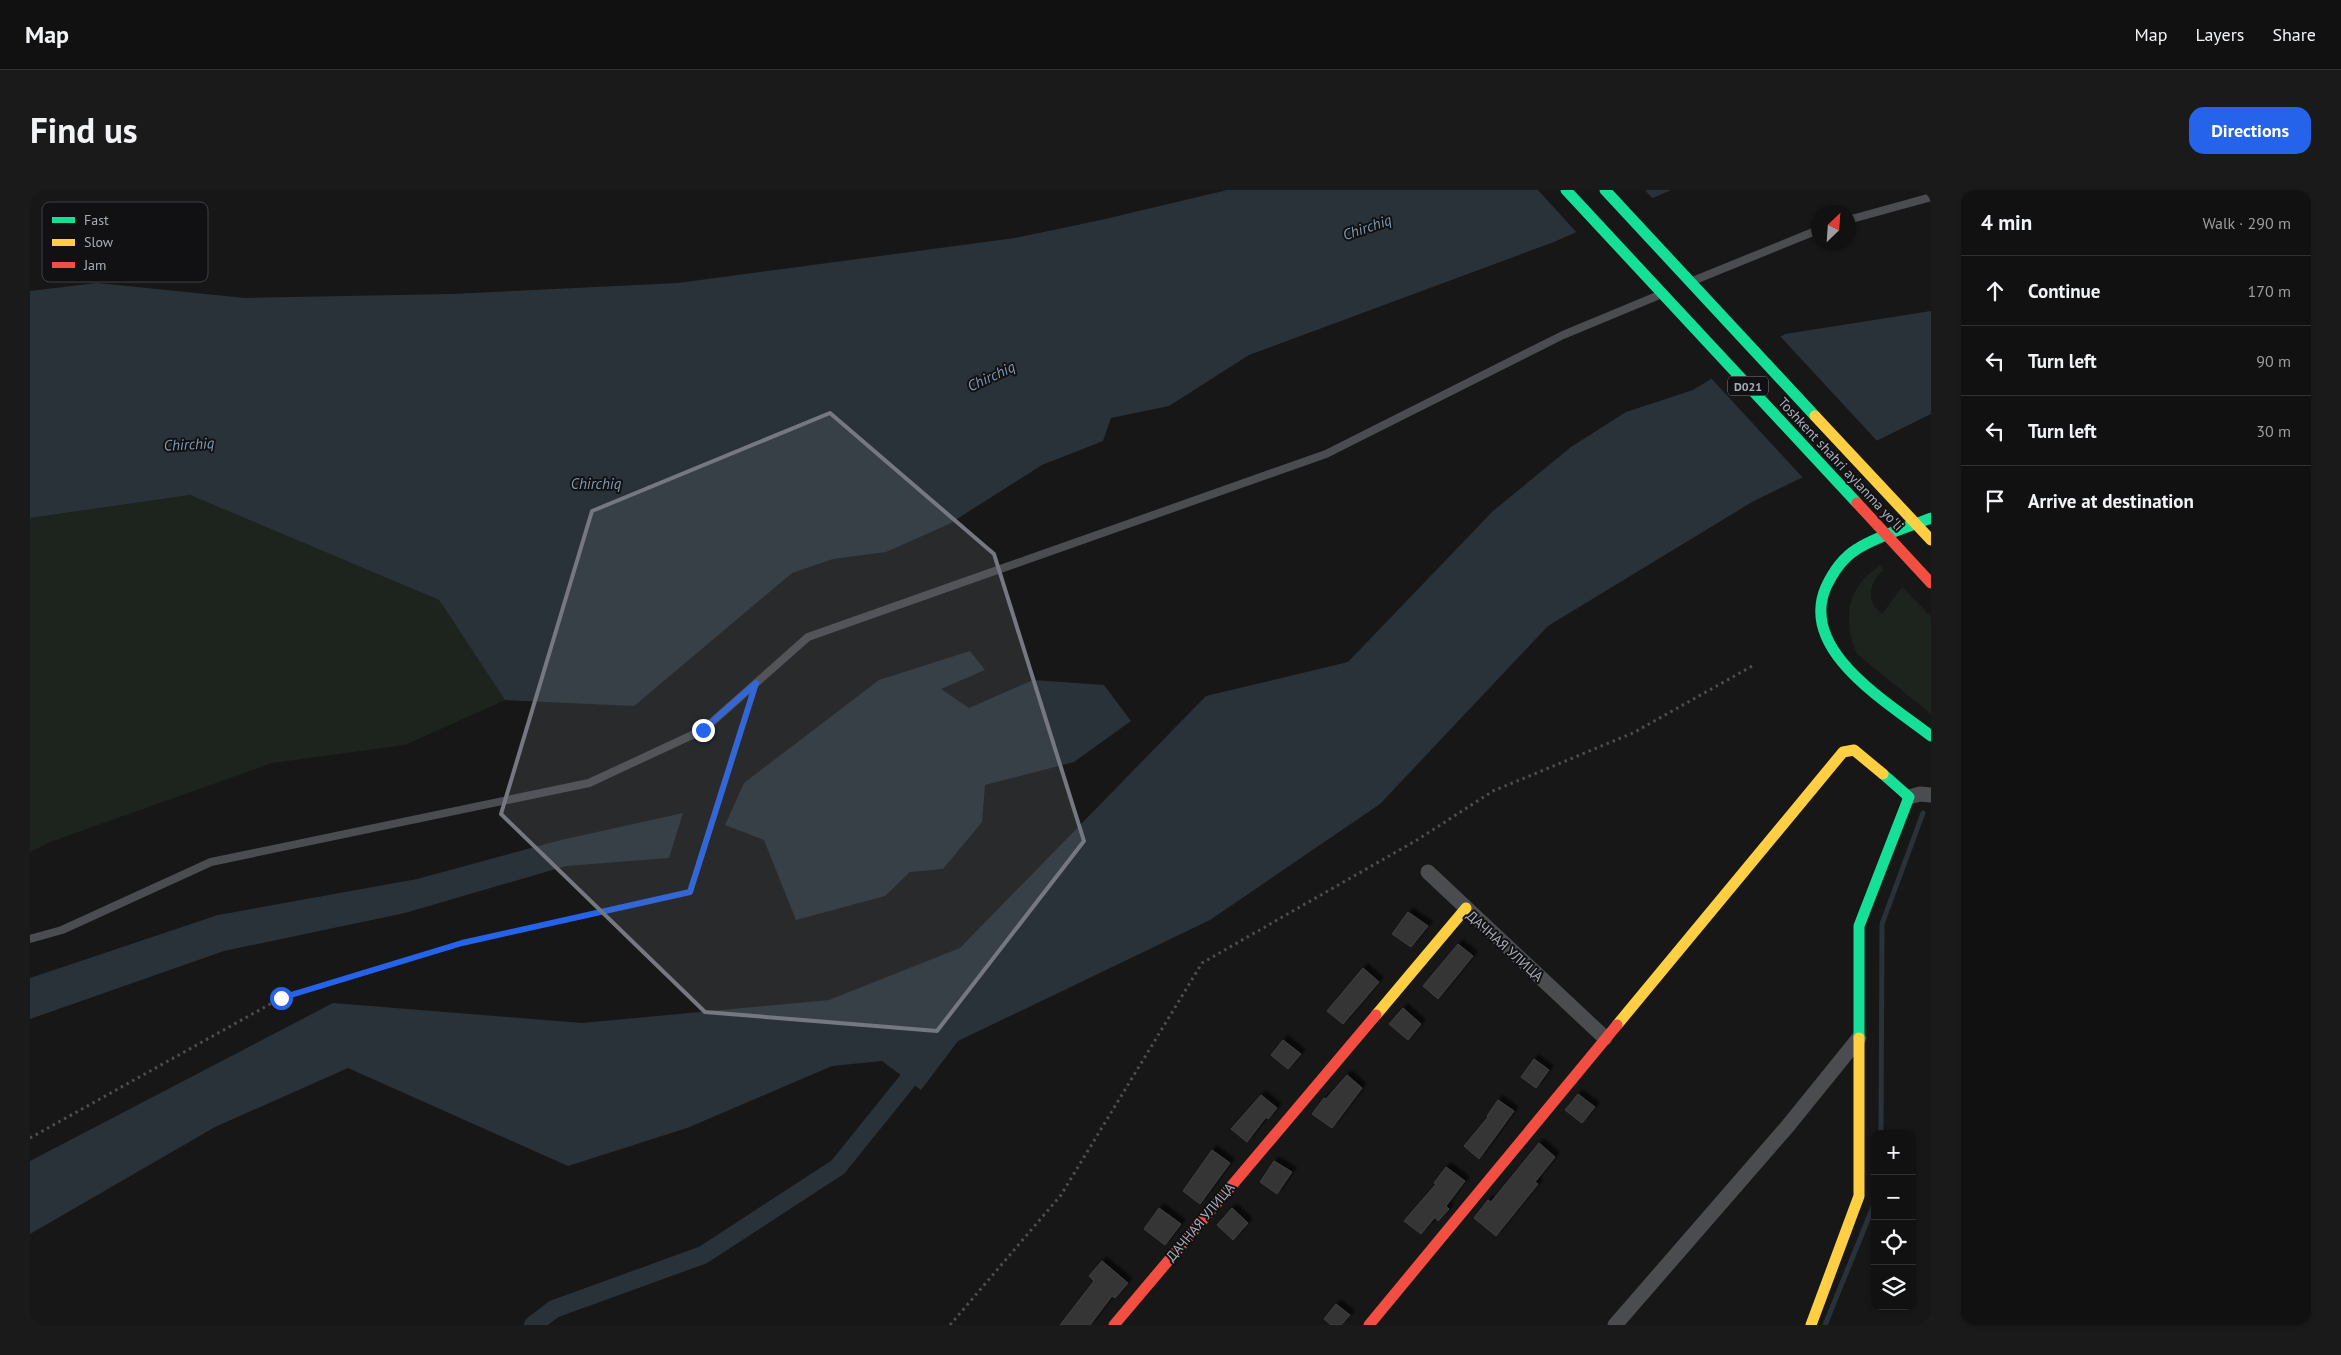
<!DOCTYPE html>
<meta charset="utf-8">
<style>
:root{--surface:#111;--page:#1a1a1a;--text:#f1f3f6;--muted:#9c9d9f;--line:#303131;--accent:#2563eb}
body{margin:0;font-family:"PT Sans",sans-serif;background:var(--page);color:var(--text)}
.controls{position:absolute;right:15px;bottom:15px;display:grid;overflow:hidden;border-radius:10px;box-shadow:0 1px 4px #0004}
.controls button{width:45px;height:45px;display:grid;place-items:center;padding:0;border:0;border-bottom:1px solid var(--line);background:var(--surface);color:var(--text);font:25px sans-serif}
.compass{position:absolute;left:1781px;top:15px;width:45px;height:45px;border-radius:50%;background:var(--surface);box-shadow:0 1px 4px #0004;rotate:25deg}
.stop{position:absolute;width:15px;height:15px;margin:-11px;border:4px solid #2563eb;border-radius:50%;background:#fff}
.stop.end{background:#2563eb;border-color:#fff;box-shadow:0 1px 5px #0008}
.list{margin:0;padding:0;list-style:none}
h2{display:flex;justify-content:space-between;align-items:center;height:65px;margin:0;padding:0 20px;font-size:21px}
h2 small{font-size:16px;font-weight:400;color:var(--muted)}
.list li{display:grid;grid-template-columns:32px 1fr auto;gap:15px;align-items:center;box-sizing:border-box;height:70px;padding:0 20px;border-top:1px solid var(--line)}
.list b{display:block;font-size:19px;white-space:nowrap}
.list em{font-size:16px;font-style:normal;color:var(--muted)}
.icon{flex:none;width:28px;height:28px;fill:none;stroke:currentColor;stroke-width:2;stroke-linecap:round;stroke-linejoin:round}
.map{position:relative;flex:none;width:1901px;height:1135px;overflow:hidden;border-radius:15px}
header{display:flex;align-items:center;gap:30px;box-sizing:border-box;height:70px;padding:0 25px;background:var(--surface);border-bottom:1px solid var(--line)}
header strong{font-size:24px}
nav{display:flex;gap:28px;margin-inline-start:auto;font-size:18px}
.intro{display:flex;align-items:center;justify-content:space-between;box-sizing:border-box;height:120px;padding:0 30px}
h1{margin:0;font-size:35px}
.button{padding:12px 22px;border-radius:15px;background:var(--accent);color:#fff;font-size:18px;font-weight:700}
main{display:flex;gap:30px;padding:0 30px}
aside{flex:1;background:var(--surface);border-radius:15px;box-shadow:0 1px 4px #0004}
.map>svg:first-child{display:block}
.green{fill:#1d241e}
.water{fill:#2a3239}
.pier{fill:#171717}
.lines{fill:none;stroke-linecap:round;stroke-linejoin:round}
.stream{stroke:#2a3239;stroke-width:5}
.canal{stroke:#2a3239;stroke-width:18}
.building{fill:#353536;stroke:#3f4043;filter:url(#shadow)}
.path{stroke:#4d4e52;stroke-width:3;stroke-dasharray:2.5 4;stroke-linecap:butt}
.lane{stroke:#4b4c50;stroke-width:8}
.street{stroke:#4b4c50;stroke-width:15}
.fast{stroke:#16e098;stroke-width:11}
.slow{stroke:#ffcf43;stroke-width:11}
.jam{stroke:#f24e42;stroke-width:11}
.fast-bridge{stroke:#16e098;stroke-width:11}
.slow-bridge{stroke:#ffcf43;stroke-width:11}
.jam-bridge{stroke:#f24e42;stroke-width:11}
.route{stroke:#2563eb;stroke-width:6}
.marked{fill:#757880;fill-opacity:0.2;stroke:#757880;stroke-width:4;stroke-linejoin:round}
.labels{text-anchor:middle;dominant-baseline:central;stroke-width:4;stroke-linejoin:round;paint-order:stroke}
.shield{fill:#111113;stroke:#7b7e86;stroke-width:1}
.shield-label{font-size:12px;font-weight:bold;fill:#a8adb8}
.street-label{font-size:14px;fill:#a8adb8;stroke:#111113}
.water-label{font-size:15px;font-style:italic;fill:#7f9bb3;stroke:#111113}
.key{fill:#111113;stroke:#3e4045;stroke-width:1}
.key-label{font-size:14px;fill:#a8adb8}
</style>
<header>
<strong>Map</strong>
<nav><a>Map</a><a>Layers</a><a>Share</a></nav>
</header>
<div class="intro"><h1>Find us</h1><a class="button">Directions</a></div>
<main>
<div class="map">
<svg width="1901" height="1135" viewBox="0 0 1901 1135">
<defs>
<filter id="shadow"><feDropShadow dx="4.5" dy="-4.5" stdDeviation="1" flood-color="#0009"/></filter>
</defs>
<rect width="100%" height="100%" fill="#171717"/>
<g class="green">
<polygon points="160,305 409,410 475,510 375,555 242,573 20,652 0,662 0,328"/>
<path d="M1850,376L1854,380C1838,392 1836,413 1852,424L1872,397L1901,427V524L1827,464C1812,431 1817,395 1850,376Z"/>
</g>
<g class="water">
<polygon points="1197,0 1641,0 1524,52 1219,165 1139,216 1081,228 1073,251 1012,275 919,334 856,362 803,369 762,383 604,516 475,510 409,410 160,305 0,328 0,101 67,93 215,108 422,104 648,93 985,48 1071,30"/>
<polygon points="1901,121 1901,224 1722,312 1518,436 1350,614 1180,730 928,851 891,900 852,871 802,876 657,938 538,976 318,878 185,937 0,1044 0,971 303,813 552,833 799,810 930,758 1176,506 1318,472 1463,321 1541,257 1596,222 1663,200 1755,144"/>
<polygon points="940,461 955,480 911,499 939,518 1003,490 1074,495 1101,531 1044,572 955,595 952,632 913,679 880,682 855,706 766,730 734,650 695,635 714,593 849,490"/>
<polygon points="653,623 639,668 536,676 375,723 194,761 0,829 0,788 188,725 387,689 531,650"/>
</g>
<g class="pier">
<polygon points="1508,0 1615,0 1624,10 1548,44"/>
<polygon points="1749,145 1849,253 1774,289 1680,187"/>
</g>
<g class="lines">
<g class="stream">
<polyline points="1851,944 1852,734 1893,623"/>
<polyline points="1795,1135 1845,1012"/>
</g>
<polyline class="canal" points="503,1135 524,1119 673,1065 808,977 878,890"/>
</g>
<g class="building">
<polygon points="1378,722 1398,736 1381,757 1362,744"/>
<polygon points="1428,754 1443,766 1408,809 1393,796"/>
<polygon points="1333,778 1349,792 1313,834 1297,821"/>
<polygon points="1373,818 1391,834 1378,850 1359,834"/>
<polygon points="1253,850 1271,864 1258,879 1241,865"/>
<polygon points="1504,869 1519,880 1506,898 1491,887"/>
<polygon points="1317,885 1332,898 1302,938 1282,924 1294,908 1296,909"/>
<polygon points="1548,904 1565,917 1552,933 1535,920"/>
<polygon points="1231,905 1247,918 1238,929 1236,927 1217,952 1201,939"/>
<polygon points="1468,910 1484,921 1449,969 1434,956 1458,927 1457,926"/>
<polygon points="1509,953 1525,967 1505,992 1508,994 1466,1046 1444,1028 1458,1010 1461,1012"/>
<polygon points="1182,960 1200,973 1170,1014 1153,1001"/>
<polygon points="1244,971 1262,982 1247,1004 1230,992"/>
<polygon points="1416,977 1435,991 1416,1016 1419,1019 1408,1031 1405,1027 1391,1044 1374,1031 1406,994 1404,993"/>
<polygon points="1129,1018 1151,1034 1135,1055 1114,1039"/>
<polygon points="1202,1018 1218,1033 1203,1050 1187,1035"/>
<polygon points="1072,1071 1098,1093 1085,1108 1082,1106 1060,1135 1030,1135 1064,1091 1059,1086"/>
<polygon points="1306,1114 1320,1125 1311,1135 1301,1135 1294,1129"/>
</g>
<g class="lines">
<g class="path">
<polyline points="0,948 251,808 432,753 660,702 719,515"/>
<polyline points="920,1135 1031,1005 1172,773 1387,650 1463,601 1603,543 1724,475"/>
</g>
<g class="lane">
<polyline points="1818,30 1901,7"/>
<polyline points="1665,90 1788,40"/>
<polyline points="0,749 32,740 181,672 559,593 673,540 778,447 1296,264 1533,145 1627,106"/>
</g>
<g class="street">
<polyline points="1879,607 1890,604 1901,605"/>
<polyline points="1398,682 1575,848"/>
<polyline points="1585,1135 1757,937 1829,848"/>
</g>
<g class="fast">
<path d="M1901,328C1878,337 1847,346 1827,359C1814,367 1803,382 1796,397C1768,461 1859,513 1901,546"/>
<polyline points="1829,848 1829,736 1879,607 1853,584"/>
</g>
<g class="slow">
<polyline points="1346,825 1436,718"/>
<polyline points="1587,835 1813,562 1824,560 1853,584"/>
<polyline points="1781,1135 1829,1006 1829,848"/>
</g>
<g class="jam">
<polyline points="1084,1135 1346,825"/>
<polyline points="1339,1135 1587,835"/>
</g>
<g class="fast-bridge">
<polyline points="1536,0 1827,313"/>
<polyline points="1575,0 1785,226"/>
</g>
<polyline class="slow-bridge" points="1785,226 1901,350"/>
<polyline class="jam-bridge" points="1827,313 1901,393"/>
</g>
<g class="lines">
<polyline class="route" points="251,808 432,753 660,702 726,493 673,540"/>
</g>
<path class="marked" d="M800,223L964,364L1054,651L907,841L675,822L471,624L562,321Z"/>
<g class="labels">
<rect class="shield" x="1698" y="186.5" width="40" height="19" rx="4"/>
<g class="shield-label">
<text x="1718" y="196">D021</text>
</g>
<g class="street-label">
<text transform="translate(1811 274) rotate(47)">Toshkent shahri aylanma yoʻli</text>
<text transform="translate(1475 756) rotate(42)">ДАЧНАЯ УЛИЦА</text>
<text transform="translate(1170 1032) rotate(-50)">ДАЧНАЯ УЛИЦА</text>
</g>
<g class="water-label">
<text transform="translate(1337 37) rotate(-19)">Chirchiq</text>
<text transform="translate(961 186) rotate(-25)">Chirchiq</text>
<text transform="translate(159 254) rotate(-3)">Chirchiq</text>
<text x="566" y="293">Chirchiq</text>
</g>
</g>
<rect x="12" y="12" width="166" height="80" rx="8" class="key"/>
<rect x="22" y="27" width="23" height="6" fill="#16e098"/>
<rect x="22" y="49" width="23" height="7" fill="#ffcf43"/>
<rect x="22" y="72" width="23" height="6" fill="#f24e42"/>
<g class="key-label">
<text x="54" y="35">Fast</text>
<text x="54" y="57">Slow</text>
<text x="54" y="80">Jam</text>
</g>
</svg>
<div class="controls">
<button>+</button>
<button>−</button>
<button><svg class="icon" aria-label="locate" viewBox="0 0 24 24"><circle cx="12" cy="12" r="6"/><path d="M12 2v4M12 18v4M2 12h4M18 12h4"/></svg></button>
<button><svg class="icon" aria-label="layers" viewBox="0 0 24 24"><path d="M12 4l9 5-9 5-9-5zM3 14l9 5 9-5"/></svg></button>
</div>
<svg class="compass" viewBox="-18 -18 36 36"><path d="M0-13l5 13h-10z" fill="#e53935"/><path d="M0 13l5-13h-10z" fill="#9c9d9f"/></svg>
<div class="stop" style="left:251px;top:808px"></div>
<div class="stop end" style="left:673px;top:540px"></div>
</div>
<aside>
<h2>4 min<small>Walk · 290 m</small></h2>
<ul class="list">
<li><svg class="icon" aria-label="ahead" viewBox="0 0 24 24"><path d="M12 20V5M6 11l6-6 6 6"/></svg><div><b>Continue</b></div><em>170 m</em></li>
<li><svg class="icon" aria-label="left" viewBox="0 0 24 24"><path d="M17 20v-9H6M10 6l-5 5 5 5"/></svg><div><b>Turn left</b></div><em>90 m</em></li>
<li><svg class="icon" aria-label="left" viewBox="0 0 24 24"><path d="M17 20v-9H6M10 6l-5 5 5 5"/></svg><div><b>Turn left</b></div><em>30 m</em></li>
<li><svg class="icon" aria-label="arrive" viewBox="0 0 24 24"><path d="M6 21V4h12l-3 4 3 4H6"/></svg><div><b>Arrive at destination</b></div></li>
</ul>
</aside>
</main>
